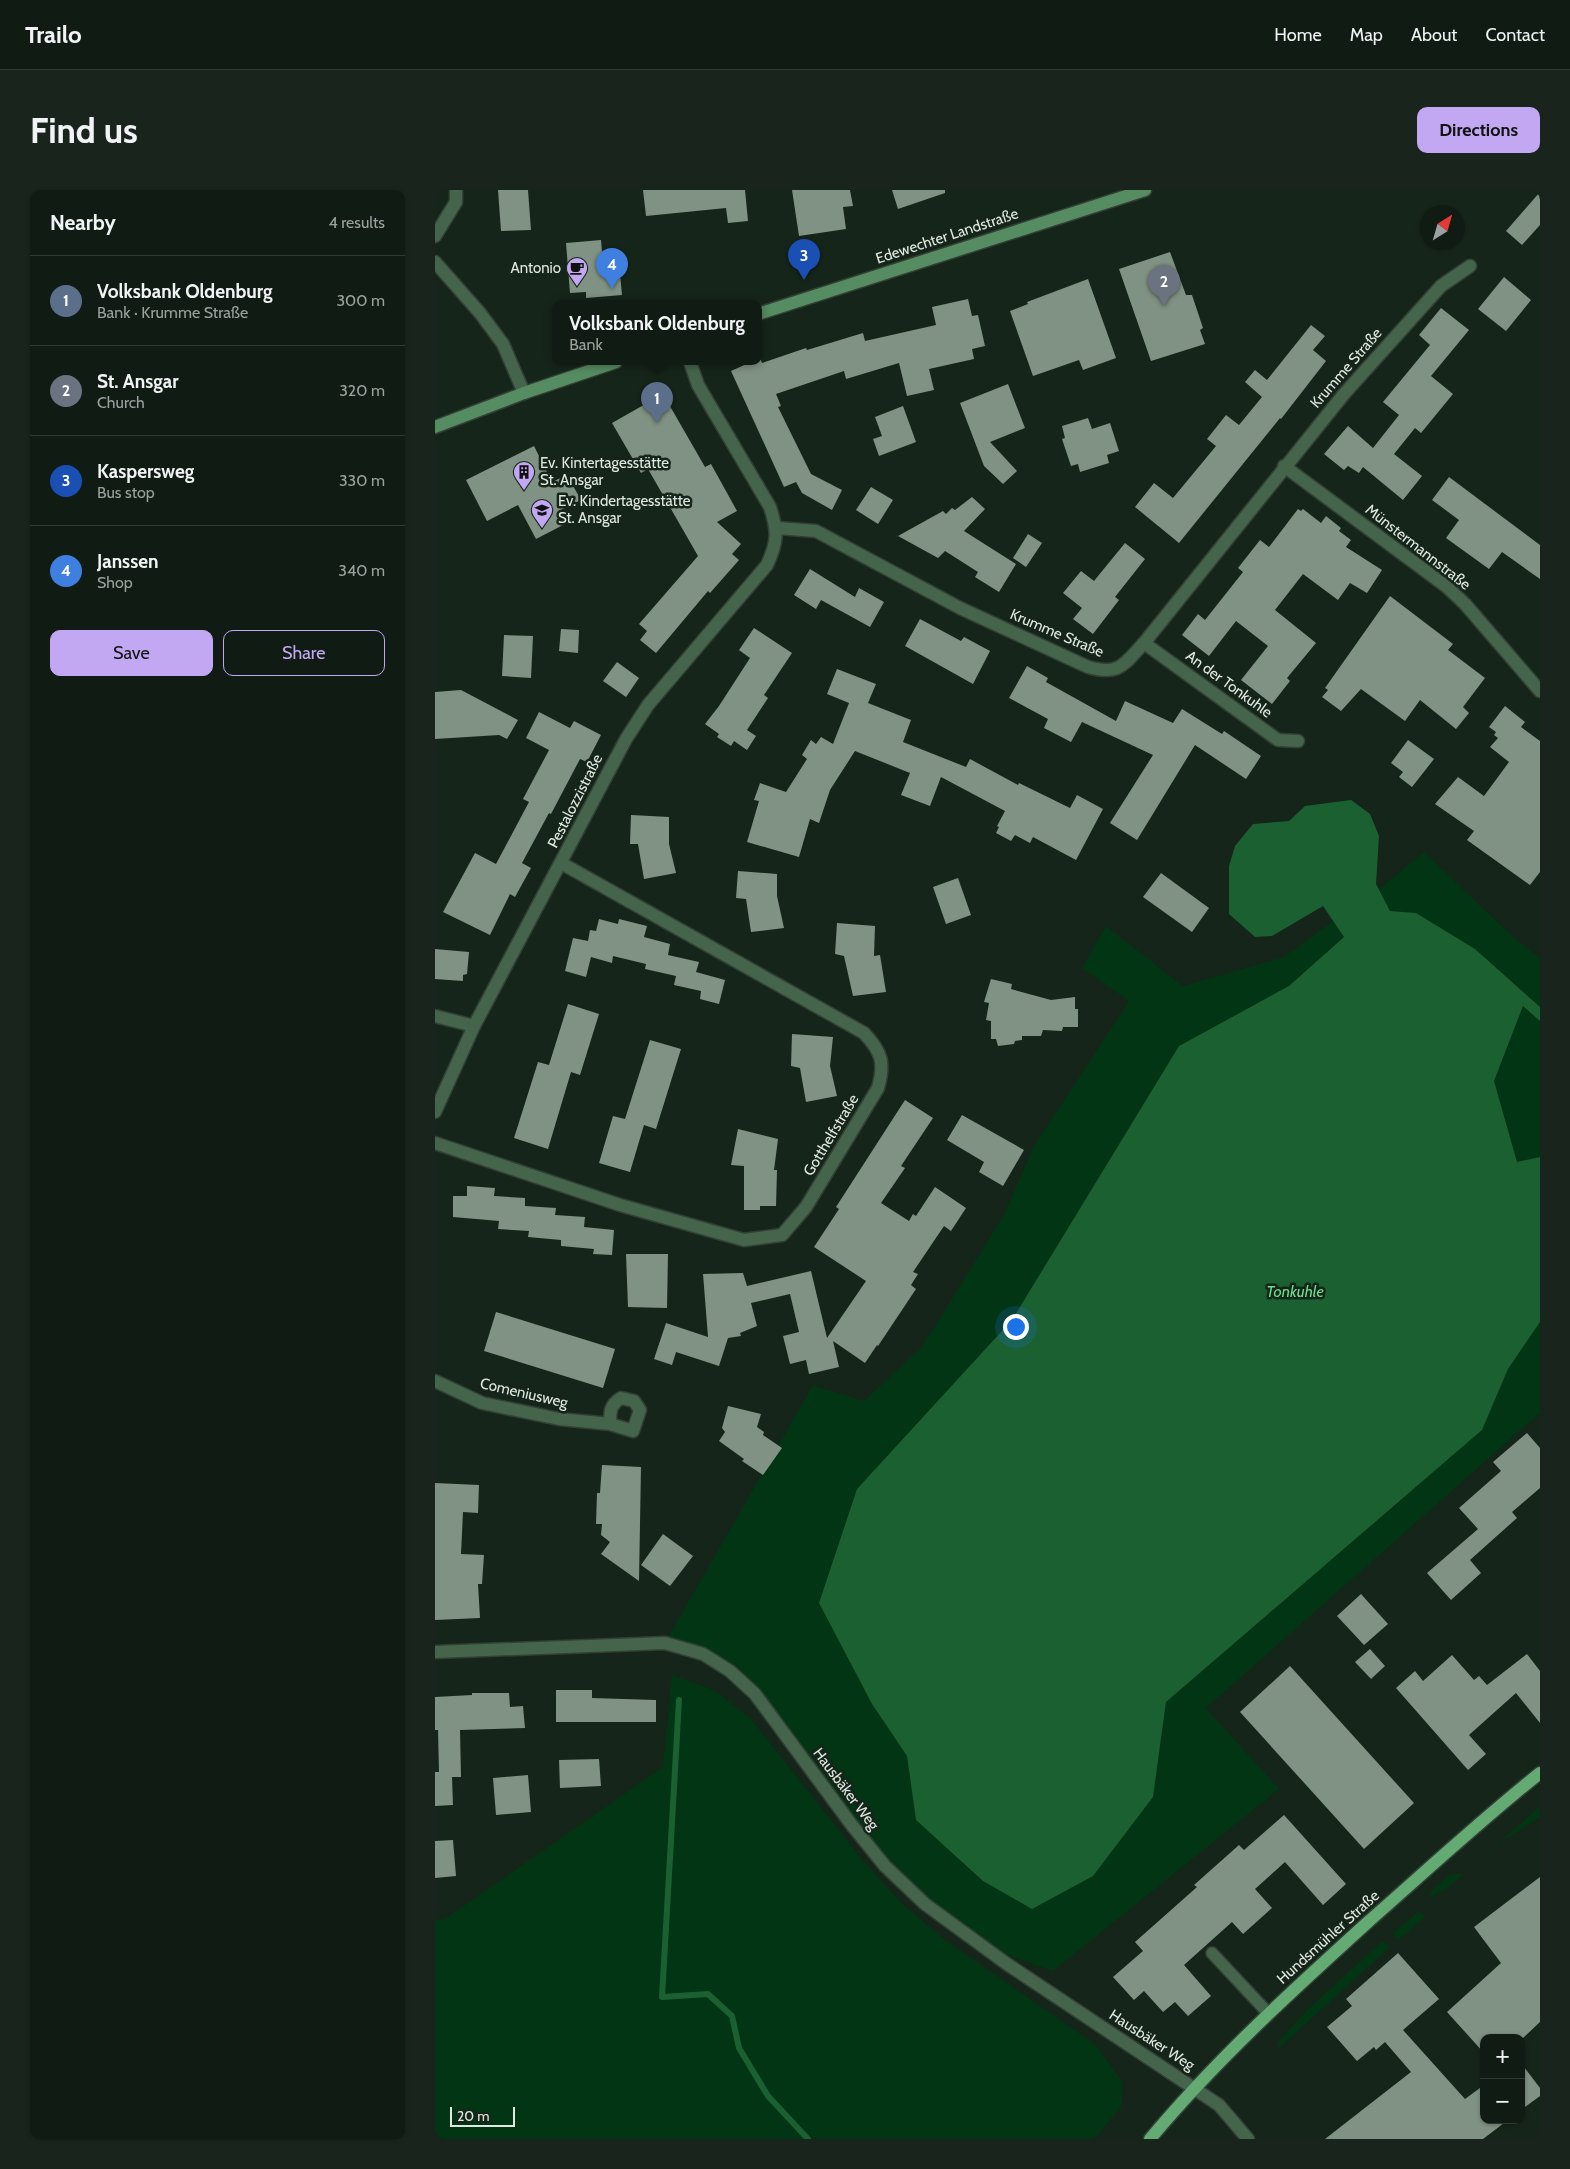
<!DOCTYPE html>
<meta charset="utf-8">
<style>
:root{--surface:#101c13;--page:#19251c;--text:#f1f3f6;--muted:#9ca1a0;--line:#303a33;--accent:#c2a8f2}
body{margin:0;font-family:Cabin,sans-serif;background:var(--page);color:var(--text)}
.controls{position:absolute;right:15px;bottom:15px;display:grid;overflow:hidden;border-radius:10px;box-shadow:0 1px 4px #0004}
.controls button{width:45px;height:45px;display:grid;place-items:center;padding:0;border:0;border-bottom:1px solid var(--line);background:var(--surface);color:var(--text);font:25px sans-serif}
.compass{position:absolute;left:985px;top:15px;width:45px;height:45px;border-radius:50%;background:var(--surface);box-shadow:0 1px 4px #0004;rotate:37deg}
.scale{position:absolute;left:15px;bottom:12px;width:65px;box-sizing:border-box;padding-left:5px;border:2px solid #e0e9e1;border-top:0;font-size:14px;line-height:18px;white-space:nowrap;color:#e0e9e1;-webkit-text-stroke:4px #162519;paint-order:stroke}
.you{position:absolute;left:580px;top:1136px;width:18px;height:18px;margin:-12px;border:4px solid #fff;border-radius:50%;background:#1a73e8;box-shadow:0 0 0 8px #1a73e833}
.badge{display:grid;place-items:center;width:32px;height:32px;border-radius:50%;background:var(--accent);color:#fff;font-size:16px;font-weight:700}
.pin{position:absolute;translate:-50% -41px;filter:drop-shadow(0 1px 2px #0008)}
.pin::after{content:'';position:absolute;top:26px;width:18px;height:15px;background:inherit;clip-path:polygon(0 0,100% 0,50% 100%)}
.popup{position:absolute;left:117px;top:110px;width:210px;height:65px;box-sizing:border-box;display:grid;place-content:center;border-radius:10px;background:var(--surface);filter:drop-shadow(0 1px 4px #0005);font-size:16px;white-space:nowrap;color:var(--muted)}
.popup b{font-size:19px;color:var(--text)}
.popup::after{content:'';position:absolute;left:50%;top:100%;margin-left:-10px;border:10px solid transparent;border-top-color:var(--surface)}
.list{margin:0;padding:0;list-style:none}
h2{display:flex;justify-content:space-between;align-items:center;height:65px;margin:0;padding:0 20px;font-size:21px}
h2 small{font-size:16px;font-weight:400;color:var(--muted)}
.list li{display:grid;grid-template-columns:32px 1fr auto;gap:15px;align-items:center;box-sizing:border-box;height:90px;padding:0 20px;border-top:1px solid var(--line)}
.list b{display:block;font-size:19px;white-space:nowrap}
.list p{margin:0;font-size:16px;white-space:nowrap;color:var(--muted)}
.list em{font-size:16px;font-style:normal;color:var(--muted)}
.actions{display:flex;gap:10px;padding:15px 20px}
.actions a{flex:1;padding:11px 0;border:1px solid var(--accent);border-radius:10px;text-align:center;font-size:18px;color:var(--accent)}
.actions .main{background:var(--accent);color:#111}
.map{position:relative;flex:none;width:1105px;height:1949px;overflow:hidden;border-radius:10px}
header{display:flex;align-items:center;gap:30px;box-sizing:border-box;height:70px;padding:0 25px;background:var(--surface);border-bottom:1px solid var(--line)}
header strong{font-size:24px}
nav{display:flex;gap:28px;margin-inline-start:auto;font-size:18px}
.intro{display:flex;align-items:center;justify-content:space-between;box-sizing:border-box;height:120px;padding:0 30px}
h1{margin:0;font-size:35px}
.button{padding:12px 22px;border-radius:10px;background:var(--accent);color:#111;font-size:18px;font-weight:700}
main{display:flex;gap:30px;padding:0 30px}
aside{flex:1;background:var(--surface);border-radius:10px;box-shadow:0 1px 4px #0004}
.map>svg:first-child{display:block}
.green{fill:#023514}
.water{fill:#1b6031}
.lines{fill:none;stroke-linecap:round;stroke-linejoin:round}
.stream{stroke:#1b6031;stroke-width:6}
.building{fill:#809283}
.service-casing{stroke:#324035;stroke-width:14}
.minor-casing{stroke:#324035;stroke-width:15}
.secondary-casing{stroke:#324035;stroke-width:15}
.primary-casing{stroke:#324035;stroke-width:15}
.service{stroke:#44654b;stroke-width:11}
.minor{stroke:#44654b;stroke-width:12}
.secondary{stroke:#568c62;stroke-width:12}
.primary{stroke:#63aa73;stroke-width:12}
.labels{text-anchor:middle;dominant-baseline:central;stroke-width:5;stroke-linejoin:round;paint-order:stroke}
.street-label{font-size:15px;fill:#e0e9e1;stroke:#162519}
.poi-label{font-size:15px;fill:#e0e9e1;stroke:#162519;text-anchor:start}
.water-label{font-size:16px;font-style:italic;fill:#6cdd8a;stroke:#162519}
</style>
<header>
<strong>Trailo</strong>
<nav><a>Home</a><a>Map</a><a>About</a><a>Contact</a></nav>
</header>
<div class="intro"><h1>Find us</h1><a class="button">Directions</a></div>
<main>
<aside>
<h2>Nearby<small>4 results</small></h2>
<ul class="list">
<li><span class="badge" style="background:#5c6f8a">1</span><div><b>Volksbank Oldenburg</b><p>Bank · Krumme Straße</p></div><em>300 m</em></li>
<li><span class="badge" style="background:#6b7280">2</span><div><b>St. Ansgar</b><p>Church</p></div><em>320 m</em></li>
<li><span class="badge" style="background:#1a4fb4">3</span><div><b>Kaspersweg</b><p>Bus stop</p></div><em>330 m</em></li>
<li><span class="badge" style="background:#3f7fe0">4</span><div><b>Janssen</b><p>Shop</p></div><em>340 m</em></li>
</ul>
<div class="actions"><a class="main">Save</a><a>Share</a></div>
</aside>
<div class="map">
<svg width="1105" height="1949" viewBox="0 0 1105 1949">
<rect width="100%" height="100%" fill="#162519"/>
<g class="green">
<polygon points="989,662 1075,744 1105,768 1105,817 1040,759 981,723 955,722 943,700"/>
<polygon points="898,731 909,747 854,796 744,856 577,1130 422,1299 384,1413 437,1514 472,1566 481,1630 718,1607 731,1512 1047,1240 1073,1179 1105,1132 1105,1223 771,1518 844,1599 618,1781 549,1757 490,1714 295,1481 230,1453 378,1195 429,1211 487,1157 569,1025 598,958 694,811 647,778 671,736 748,796 849,767"/>
<polygon points="1088,816 1105,831 1105,967 1082,973 1059,891"/>
<polygon points="237,1485 279,1500 316,1529 426,1668 466,1713 510,1750 661,1855 688,1893 686,1917 659,1949 0,1949 0,1730 10,1729 228,1577"/>
<polygon points="1105,1616 1105,1627 1063,1654"/>
<polygon points="1016,1684 1029,1684 1012,1698 996,1707 995,1702"/>
<polygon points="983,1722 991,1726 963,1750 958,1743"/>
<polygon points="948,1751 955,1757 845,1857 842,1853 872,1820"/>
</g>
<polygon class="water" points="916,610 935,624 944,646 941,694 955,721 981,723 1040,759 1105,817 1105,831 1088,816 1059,891 1082,972 1105,967 1105,1132 1073,1179 1047,1240 731,1512 718,1607 658,1686 597,1719 548,1691 481,1630 472,1566 437,1514 384,1413 422,1299 577,1130 744,856 854,796 909,747 888,716 837,746 820,747 794,724 794,676 800,656 818,634 854,631 870,616"/>
<g class="lines">
<polyline class="stream" points="244,1510 227,1807 273,1804 297,1826 304,1858 333,1906 373,1949"/>
</g>
<g class="building">
<polygon points="63,0 93,0 96,40 66,41"/>
<polygon points="208,0 310,0 313,31 293,33 291,18 211,26"/>
<polygon points="357,0 415,0 418,16 408,17 411,39 364,46"/>
<polygon points="457,0 510,0 510,3 463,19"/>
<polygon points="1105,2 1105,35 1087,55 1071,41"/>
<polygon points="166,50 168,74 184,73 187,105 151,108 151,102 135,103 131,53"/>
<polygon points="735,62 751,105 757,105 768,138 765,140 770,154 716,171 684,79"/>
<polygon points="1069,87 1096,110 1071,141 1043,119"/>
<polygon points="653,89 681,168 648,180 644,170 598,186 575,121 593,114 592,112"/>
<polygon points="533,109 537,126 543,125 550,156 537,159 539,169 494,179 499,200 472,206 464,173 411,189 409,181 341,204 346,216 343,217 376,284 407,300 397,320 367,303 361,292 349,297 296,181 316,172 323,172 325,168 327,173 371,158 372,160 428,143 430,151 501,135 497,117"/>
<polygon points="1006,118 1034,140 996,186 1018,204 986,243 980,238 959,264 987,286 968,310 928,277 924,283 913,276 909,280 889,264 913,236 938,258 964,225 948,212 995,155 984,145"/>
<polygon points="876,135 890,146 878,160 891,171 846,229 845,228 744,353 700,317 719,293 738,308 781,256 772,249 791,225 804,235 827,207 810,192 820,180 832,190"/>
<polygon points="573,194 590,238 555,252 582,281 568,294 549,276 525,213"/>
<polygon points="228,204 270,277 276,274 302,321 282,332 306,354 297,364 304,370 275,403 273,401 221,463 205,450 212,441 204,434 263,366 213,279 206,283 177,233"/>
<polygon points="468,216 481,252 444,266 438,249 447,246 440,227"/>
<polygon points="653,228 657,239 675,233 684,261 672,265 674,273 645,282 643,274 636,276 627,249 630,248 627,236"/>
<polygon points="99,256 117,292 132,285 146,310 126,320 132,333 101,349 83,315 52,331 31,290"/>
<polygon points="1014,287 1105,355 1105,389 1067,362 1054,379 1011,348 1024,330 997,310"/>
<polygon points="436,297 458,310 443,334 421,320"/>
<polygon points="537,307 550,319 529,341 581,374 564,402 540,387 543,382 510,361 503,368 463,346 508,321 511,324 517,318 520,320"/>
<polygon points="863,319 866,321 868,319 886,333 891,326 906,338 904,341 916,350 911,357 947,380 932,403 915,393 903,410 868,384 840,420 881,453 852,488 855,491 837,514 806,490 833,456 801,431 774,466 747,445 763,424 770,430 808,382 803,378 825,350 834,357"/>
<polygon points="593,344 607,353 591,377 578,368"/>
<polygon points="690,353 710,369 680,407 684,410 658,444 638,429 647,418 628,403 646,381 659,391"/>
<polygon points="375,379 420,407 424,398 449,412 435,437 386,410 381,419 359,405"/>
<polygon points="955,406 1018,454 1013,460 1050,488 1028,517 1034,523 1021,539 985,510 970,531 926,499 906,521 887,507 893,500 890,498"/>
<polygon points="485,429 526,451 529,447 555,461 538,494 470,456"/>
<polygon points="319,438 357,463 329,505 333,508 312,540 321,546 312,560 299,551 296,556 282,547 284,544 270,534 284,516 315,468 304,460"/>
<polygon points="126,439 144,440 143,463 124,461"/>
<polygon points="69,445 98,446 96,488 67,486"/>
<polygon points="182,472 204,488 191,507 168,491"/>
<polygon points="592,476 613,488 611,492 681,531 690,511 738,533 747,519 787,544 789,541 826,566 811,589 760,555 702,650 675,633 718,565 647,532 636,552 609,538 613,529 574,508"/>
<polygon points="402,479 441,494 433,513 476,530 468,552 531,577 535,569 583,595 584,593 635,618 642,605 668,619 641,670 598,647 595,653 580,645 576,651 561,643 564,637 562,636 570,621 506,587 495,616 466,605 475,583 420,561 395,600 384,633 375,629 364,667 312,652 324,611 319,610 325,593 351,602 372,569 367,565 376,550 381,554 386,547 398,554 414,513 392,504"/>
<polygon points="26,500 83,530 72,549 64,545 0,549 0,502"/>
<polygon points="1070,516 1090,532 1086,537 1105,551 1105,682 1095,695 1032,650 1039,641 1000,614 1023,587 1049,606 1074,572 1055,557 1063,548 1059,545 1061,542 1054,537"/>
<polygon points="104,522 135,538 139,531 166,545 152,572 145,569 116,624 114,623 87,673 96,678 80,707 75,704 55,745 8,722 40,663 61,674 94,612 88,609 114,560 91,548"/>
<polygon points="973,550 999,569 977,597 964,587 968,582 956,573"/>
<polygon points="196,625 234,627 234,654 241,683 209,689 203,654 195,654"/>
<polygon points="303,681 342,684 342,706 349,738 316,742 311,709 301,708"/>
<polygon points="726,683 774,718 757,742 708,707"/>
<polygon points="523,688 536,725 511,734 498,697"/>
<polygon points="164,729 183,734 184,729 212,736 209,747 235,754 233,765 264,772 261,782 290,790 284,814 265,809 266,801 239,795 241,786 210,779 211,774 178,766 177,773 156,767 151,787 130,781 138,748 153,751 155,740 161,741"/>
<polygon points="402,733 440,736 439,766 445,765 451,802 418,806 409,766 400,764"/>
<polygon points="0,759 34,762 32,784 28,785 28,791 0,789"/>
<polygon points="556,789 577,794 576,799 616,810 640,807 640,819 643,819 643,837 628,837 627,841 608,840 606,846 587,846 587,850 580,851 579,854 563,856 561,849 556,849 556,831 551,830 554,813 549,812"/>
<polygon points="133,814 164,824 145,885 136,882 113,959 79,948 103,872 114,875"/>
<polygon points="357,844 398,847 395,876 402,906 371,912 365,878 356,876"/>
<polygon points="215,850 246,859 221,939 209,935 195,982 164,973 178,926 190,929"/>
<polygon points="470,910 498,928 466,976 470,978 446,1013 474,1031 478,1024 481,1026 500,997 531,1018 516,1041 509,1036 478,1082 483,1084 476,1095 481,1099 443,1156 442,1155 430,1173 398,1151 404,1177 374,1184 371,1170 355,1174 348,1146 364,1142 355,1104 316,1113 322,1136 305,1143 306,1146 293,1148 284,1176 241,1162 237,1175 219,1169 231,1133 273,1147 268,1084 308,1083 312,1096 376,1081 392,1148 431,1091 379,1057 404,1019 401,1017"/>
<polygon points="527,925 589,960 568,996 544,982 549,972 512,950"/>
<polygon points="303,939 343,949 339,980 342,980 341,1016 325,1016 325,1020 309,1020 309,976 296,975"/>
<polygon points="32,996 60,998 59,1006 90,1008 90,1016 121,1018 120,1025 150,1027 149,1037 179,1040 177,1065 158,1064 159,1059 126,1056 126,1050 93,1047 94,1041 63,1039 64,1031 18,1027 18,1006 32,1006"/>
<polygon points="191,1064 233,1064 232,1118 193,1117"/>
<polygon points="61,1122 180,1159 168,1198 49,1161"/>
<polygon points="293,1216 326,1224 322,1237 329,1242 328,1245 347,1258 328,1285 307,1271 309,1269 284,1251 290,1242 287,1238"/>
<polygon points="1092,1243 1105,1258 1105,1298 1077,1322 1082,1328 1035,1370 1046,1383 1016,1410 992,1383 1043,1339 1024,1318 1066,1281 1058,1272"/>
<polygon points="167,1275 206,1277 204,1391 166,1364 175,1352 166,1345 167,1334 161,1334 162,1303 165,1303"/>
<polygon points="0,1293 44,1295 43,1323 28,1322 26,1364 49,1365 47,1394 43,1394 45,1428 0,1430"/>
<polygon points="228,1344 258,1366 235,1396 206,1375"/>
<polygon points="926,1404 953,1434 929,1455 902,1426"/>
<polygon points="935,1459 950,1476 936,1489 920,1472"/>
<polygon points="1092,1464 1105,1481 1105,1533 1081,1503 1034,1545 1051,1564 1033,1580 961,1498 980,1481 988,1491 1017,1465 1039,1490 1044,1486 1052,1495"/>
<polygon points="855,1476 979,1613 929,1659 805,1522"/>
<polygon points="121,1500 157,1500 157,1508 221,1510 221,1532 121,1532"/>
<polygon points="37,1503 74,1503 75,1517 88,1516 90,1538 25,1540 26,1587 17,1587 18,1615 0,1616 0,1582 4,1582 3,1540 0,1540 0,1507 37,1505"/>
<polygon points="164,1569 166,1596 125,1598 124,1570"/>
<polygon points="93,1585 96,1622 61,1625 58,1588"/>
<polygon points="849,1625 911,1694 888,1715 850,1672 820,1699 837,1718 808,1744 797,1732 749,1775 776,1806 753,1826 740,1812 728,1822 709,1801 699,1810 678,1787 708,1761 700,1752 762,1697 759,1695 804,1655 809,1660"/>
<polygon points="18,1650 21,1686 0,1688 0,1651"/>
<polygon points="1105,1687 1105,1832 1088,1848 1049,1848 1049,1863 1012,1822 1066,1773 1039,1737"/>
<polygon points="963,1763 1004,1809 968,1840 1030,1909 1049,1895 1049,1930 1073,1930 1048,1949 890,1949 976,1882 950,1852 941,1860 939,1857 922,1871 892,1837 917,1816 911,1809"/>
<polygon points="1086,1873 1105,1898 1105,1906 1086,1920"/>
</g>
<g class="lines">
<g class="service-casing">
<polyline id="service" points="777,1763 833,1823"/>
</g>
<g class="minor-casing">
<g id="minor">
<polyline points="0,46 21,12 21,0"/>
<polyline points="0,72 45,123 68,154 89,203"/>
<polyline points="849,276 1012,397 1030,414 1105,501"/>
<path d="M342,338L381,341L525,418L653,477C685,486 689,474 709,453L909,204L1006,96L1035,76"/>
<polyline points="709,453 843,550 863,551"/>
<polyline points="0,826 39,836"/>
<path d="M0,922L39,836L191,549L213,515L332,375C343,351 343,342 335,317L263,195L255,172"/>
<path d="M0,953L185,1015L309,1050L347,1045L371,1017L443,898C450,873 447,862 429,843L126,673"/>
<path d="M0,1191L47,1213L124,1229L175,1234L198,1241L205,1220L199,1211L186,1208C175,1215 175,1221 175,1234"/>
<polyline points="0,1462 230,1453 268,1464 295,1481 320,1504 416,1634 450,1676 490,1714 572,1774 784,1915 813,1949"/>
</g>
</g>
<g class="secondary-casing">
<g id="secondary">
<polyline points="323,124 710,0"/>
<polyline points="0,237 89,203 181,172"/>
</g>
</g>
<g class="primary-casing">
<path id="primary" d="M715,1949C781,1870 857,1801 933,1732C990,1682 1046,1630 1105,1583"/>
</g>
<use href="#service" class="service"/>
<use href="#minor" class="minor"/>
<use href="#secondary" class="secondary"/>
<use href="#primary" class="primary"/>
</g>
<defs>
<g id="cafe-pin" transform="scale(1.125)"><path d="M0 17L-7.5 6A9.5 9.5 0 1 1 7.5 6Z" fill="#c2a8f2" stroke="#162519"/><path d="M-5.5-4.5H6V0H3Q3 3.5 0 3.5H-2.5Q-5.5 3.5-5.5 0ZM3-3.2v2h1.7v-2ZM-6 4.5H4V6H-6Z" fill="#111"/></g>
<g id="building-pin" transform="scale(1.125)"><path d="M0 17L-7.5 6A9.5 9.5 0 1 1 7.5 6Z" fill="#c2a8f2" stroke="#162519"/><path d="M-4-6H4V6H1V3H-1V6H-4ZM-2.5-4.3h1.7v1.8h-1.7ZM.8-4.3h1.7v1.8H.8ZM-2.5-1h1.7V.8h-1.7ZM.8-1h1.7V.8H.8Z" fill="#111"/></g>
<g id="school-pin" transform="scale(1.125)"><path d="M0 17L-7.5 6A9.5 9.5 0 1 1 7.5 6Z" fill="#c2a8f2" stroke="#162519"/><path d="M0-5L7-2L0 1L-7-2ZM-4 1L0 2.5L4 1V4Q0 6-4 4Z" fill="#111"/></g>
</defs>
<g fill-rule="evenodd">
<use href="#cafe-pin" x="142" y="78"/>
<use href="#building-pin" x="89" y="282"/>
<use href="#school-pin" x="107" y="320"/>
</g>
<g class="labels">
<g class="street-label">
<text transform="translate(512 46) rotate(-18)">Edewechter Landstraße</text>
<text transform="translate(911 178) rotate(-49)">Krumme Straße</text>
<text transform="translate(983 357) rotate(38)">Münstermannstraße</text>
<text transform="translate(622 443) rotate(23)">Krumme Straße</text>
<text transform="translate(794 494) rotate(36)">An der Tonkuhle</text>
<text transform="translate(140 611) rotate(-63)">Pestalozzistraße</text>
<text transform="translate(396 945) rotate(-59)">Gotthelfstraße</text>
<text transform="translate(89 1203) rotate(13)">Comeniusweg</text>
<text transform="translate(411 1599) rotate(53)">Hausbäker Weg</text>
<text transform="translate(893 1747) rotate(-42)">Hundsmühler Straße</text>
<text transform="translate(717 1850) rotate(33)">Hausbäker Weg</text>
</g>
<g class="poi-label">
<text x="126" y="78" text-anchor="end">Antonio</text>
<text x="105" y="273">Ev. Kintertagesstätte<tspan x="105" dy="17">St. Ansgar</tspan></text>
<text x="123" y="311">Ev. Kindertagesstätte<tspan x="123" dy="17">St. Ansgar</tspan></text>
</g>
<g class="water-label">
<text x="860" y="1101">Tonkuhle</text>
</g>
</g>
</svg>
<div class="controls">
<button>+</button>
<button>−</button>
</div>
<svg class="compass" viewBox="-18 -18 36 36"><path d="M0-13l5 13h-10z" fill="#e53935"/><path d="M0 13l5-13h-10z" fill="#9ca1a0"/></svg>
<div class="scale">20 m</div>
<div class="you"></div>
<div class="pin badge" style="left:222px;top:233px;background:#5c6f8a">1</div>
<div class="popup"><b>Volksbank Oldenburg</b>Bank</div>
<div class="pin badge" style="left:729px;top:116px;background:#6b7280">2</div>
<div class="pin badge" style="left:369px;top:90px;background:#1a4fb4">3</div>
<div class="pin badge" style="left:177px;top:99px;background:#3f7fe0">4</div>
</div>
</main>
